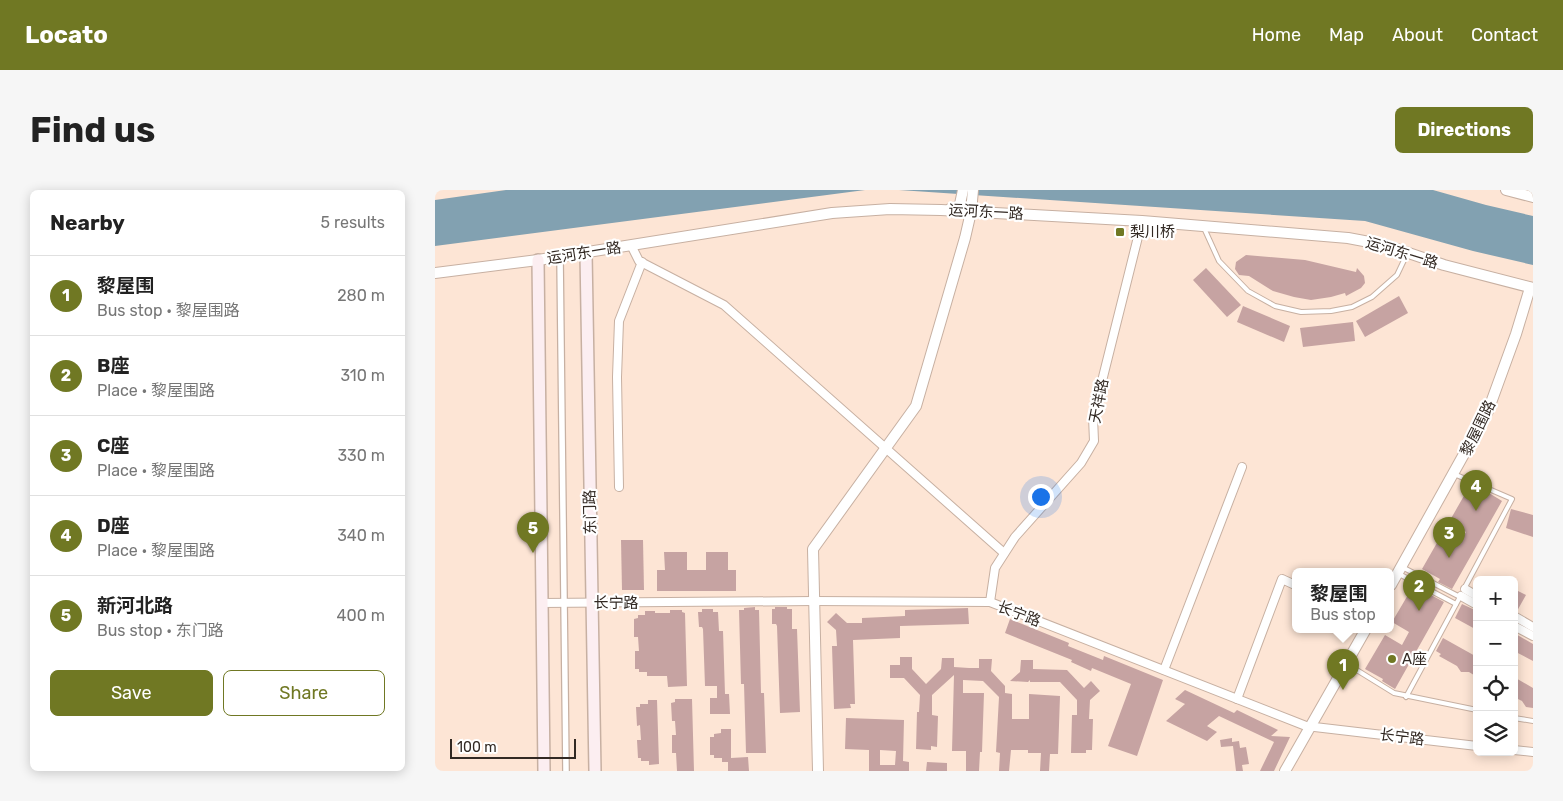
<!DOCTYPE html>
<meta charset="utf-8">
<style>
:root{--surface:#fff;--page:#f6f6f6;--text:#222;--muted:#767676;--line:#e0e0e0;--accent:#707823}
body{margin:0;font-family:Rubik,"Noto Sans SC",sans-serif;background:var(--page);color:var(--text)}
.controls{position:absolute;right:15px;bottom:15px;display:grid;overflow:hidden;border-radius:8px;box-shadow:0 2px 12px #0003}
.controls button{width:45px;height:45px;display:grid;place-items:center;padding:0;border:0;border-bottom:1px solid var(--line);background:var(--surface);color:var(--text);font:25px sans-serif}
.scale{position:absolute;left:15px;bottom:12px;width:126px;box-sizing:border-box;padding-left:5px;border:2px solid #322923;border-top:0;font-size:14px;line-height:18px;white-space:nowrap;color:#322923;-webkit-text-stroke:4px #fff;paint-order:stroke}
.you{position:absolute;left:605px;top:306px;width:18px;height:18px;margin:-12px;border:4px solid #fff;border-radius:50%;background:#1a73e8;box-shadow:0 0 0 8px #1a73e833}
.badge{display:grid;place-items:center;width:32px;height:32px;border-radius:50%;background:var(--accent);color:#fff;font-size:16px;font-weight:700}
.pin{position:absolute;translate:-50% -41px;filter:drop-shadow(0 1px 2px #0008)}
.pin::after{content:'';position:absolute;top:26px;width:18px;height:15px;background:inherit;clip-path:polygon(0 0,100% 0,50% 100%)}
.popup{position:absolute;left:857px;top:378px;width:102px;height:65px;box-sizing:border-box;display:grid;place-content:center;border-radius:8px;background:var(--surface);filter:drop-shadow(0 1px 4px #0005);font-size:16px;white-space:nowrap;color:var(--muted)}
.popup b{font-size:19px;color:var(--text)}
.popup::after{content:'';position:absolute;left:50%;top:100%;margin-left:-10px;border:10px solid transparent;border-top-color:var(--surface)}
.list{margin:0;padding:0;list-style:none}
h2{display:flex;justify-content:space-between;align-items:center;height:65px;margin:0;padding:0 20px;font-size:21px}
h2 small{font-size:16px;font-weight:400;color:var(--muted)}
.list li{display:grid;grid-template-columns:32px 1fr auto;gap:15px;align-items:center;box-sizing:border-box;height:80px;padding:0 20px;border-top:1px solid var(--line)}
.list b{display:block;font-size:19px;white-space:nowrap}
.list p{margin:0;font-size:16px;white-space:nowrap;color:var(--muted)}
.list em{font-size:16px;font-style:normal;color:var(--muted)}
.actions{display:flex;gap:10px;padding:15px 20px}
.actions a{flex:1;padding:11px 0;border:1px solid var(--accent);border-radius:8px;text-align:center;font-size:18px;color:var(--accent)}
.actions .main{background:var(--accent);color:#fff}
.icon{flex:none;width:28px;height:28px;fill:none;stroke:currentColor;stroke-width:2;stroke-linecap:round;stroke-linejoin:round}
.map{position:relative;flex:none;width:1098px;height:581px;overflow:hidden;border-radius:8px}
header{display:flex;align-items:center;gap:30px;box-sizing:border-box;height:70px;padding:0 25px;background:var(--accent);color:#fff}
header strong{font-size:24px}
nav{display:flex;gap:28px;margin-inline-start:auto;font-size:18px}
.intro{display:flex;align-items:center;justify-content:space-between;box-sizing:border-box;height:120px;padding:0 30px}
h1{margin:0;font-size:35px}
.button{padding:12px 22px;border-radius:8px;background:var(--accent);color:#fff;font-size:18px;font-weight:700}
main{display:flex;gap:30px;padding:0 30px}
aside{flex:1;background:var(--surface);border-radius:8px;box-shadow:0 2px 12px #0003}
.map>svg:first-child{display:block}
.water{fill:#82a1b1}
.building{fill:#c6a3a2;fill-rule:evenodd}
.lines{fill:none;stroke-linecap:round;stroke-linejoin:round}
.service-casing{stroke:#c7b0a2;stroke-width:6}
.pedestrian-casing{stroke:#c7b0a2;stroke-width:8}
.minor-casing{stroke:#c7b0a2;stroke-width:10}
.tertiary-casing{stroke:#c7b0a2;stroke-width:12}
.secondary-casing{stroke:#c7b0a2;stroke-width:14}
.service{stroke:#fff;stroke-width:4}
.pedestrian{stroke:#fff;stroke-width:5.5}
.minor{stroke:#fff;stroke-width:8}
.tertiary{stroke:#fff;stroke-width:10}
.secondary{stroke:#fceef1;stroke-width:11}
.poi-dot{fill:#707823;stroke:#fff;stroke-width:2}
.labels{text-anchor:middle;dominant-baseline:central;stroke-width:4.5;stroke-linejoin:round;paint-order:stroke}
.street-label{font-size:15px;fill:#322923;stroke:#fff}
.poi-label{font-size:15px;fill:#322923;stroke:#fff;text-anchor:start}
</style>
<header>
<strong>Locato</strong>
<nav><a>Home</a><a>Map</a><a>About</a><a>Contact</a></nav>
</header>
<div class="intro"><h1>Find us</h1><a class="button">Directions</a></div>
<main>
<aside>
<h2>Nearby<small>5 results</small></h2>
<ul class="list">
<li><span class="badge">1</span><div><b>黎屋围</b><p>Bus stop · 黎屋围路</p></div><em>280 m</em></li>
<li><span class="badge">2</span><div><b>B座</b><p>Place · 黎屋围路</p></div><em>310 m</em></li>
<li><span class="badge">3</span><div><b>C座</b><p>Place · 黎屋围路</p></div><em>330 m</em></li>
<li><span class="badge">4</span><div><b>D座</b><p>Place · 黎屋围路</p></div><em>340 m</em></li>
<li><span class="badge">5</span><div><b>新河北路</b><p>Bus stop · 东门路</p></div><em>400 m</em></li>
</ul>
<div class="actions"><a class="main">Save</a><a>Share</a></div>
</aside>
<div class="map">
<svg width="1098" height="581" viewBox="0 0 1098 581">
<rect width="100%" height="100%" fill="#fde5d5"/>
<g class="water">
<polygon points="71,0 430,0 0,56 0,10"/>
<polygon points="464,0 998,0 1051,15 1098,26 1098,75 1038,61 930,31"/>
</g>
<g class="building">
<polygon points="811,65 870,70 921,82 922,78 929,86 930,93 926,98 911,106 910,103 896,107 876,110 859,107 838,101 814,86 804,85 800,79 801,72"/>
<polygon points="771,78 806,115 792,127 758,90"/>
<polygon points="964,106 973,123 930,147 921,131"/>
<polygon points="808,116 855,136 849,152 802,132"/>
<polygon points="918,132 920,151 868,157 865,138"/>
<polygon points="1034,297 1051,307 1054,303 1067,311 1017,399 1003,392 1005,389 987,379 1007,344 1024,354 1031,342 1014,332"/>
<polygon points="1076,319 1098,325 1098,347 1071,338"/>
<polygon points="186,350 208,350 209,400 187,400"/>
<polygon points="229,362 252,362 252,380 271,380 271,362 293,362 293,380 301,380 301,401 222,401 222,380 230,380"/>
<polygon points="977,398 994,407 996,405 1009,412 960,499 947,491 948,489 930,479 950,445 967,455 974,442 957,432"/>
<polygon points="1079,399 1091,405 1082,421 1079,420"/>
<polygon points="1027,414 1042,421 1042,440 1020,428"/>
<polygon points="320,417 320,420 324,420 326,503 329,503 331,563 311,563 309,494 306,494 304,420 309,420 309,418"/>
<polygon points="340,417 352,417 352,419 357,419 357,439 362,439 365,522 345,523 342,436 341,434 337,434 337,419 340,419"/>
<polygon points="533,418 534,434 465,436 465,448 418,450 420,514 415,514 416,518 399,519 397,456 402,456 401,440 392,432 401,423 412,433 427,433 427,428 470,426 470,420"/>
<polygon points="267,419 278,419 278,422 283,422 284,441 288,441 290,504 294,504 295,524 275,524 275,508 282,508 282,496 270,496 268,439 267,437 264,437 263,422 267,422"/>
<polygon points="235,420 247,420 247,422 250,423 252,496 233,497 232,486 212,486 212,482 204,482 204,479 200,479 200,461 204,461 203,447 199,447 199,429 203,428 203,425 210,425 210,421 220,421 220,423 235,423"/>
<polygon points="575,429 634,453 633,456 668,470 669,466 728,490 702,566 673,556 696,494 657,478 656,481 636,472 637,470 570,443"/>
<polygon points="1079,443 1098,454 1098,471 1079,461"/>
<polygon points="1008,448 1042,467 1042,487 1034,482 1026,482 1022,476 1004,466 1006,464 1001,461"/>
<polygon points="465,467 477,467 477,479 491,494 506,479 507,468 519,468 519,477 534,478 544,478 544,469 557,469 556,481 570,496 570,503 577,504 577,529 594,529 594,504 625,506 623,564 615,564 614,581 605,581 606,563 593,563 593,560 576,560 574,581 564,581 565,563 561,562 564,507 548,491 528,490 528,503 549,503 547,562 545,562 544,581 531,581 531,561 517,561 519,485 497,505 497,525 503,526 502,557 496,556 496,560 481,559 482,522 484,522 485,505 469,488 455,488 455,475 465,475"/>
<polygon points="586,470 598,470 598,479 632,480 649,498 656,491 665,501 655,510 654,529 658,529 657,560 651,560 651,563 636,563 637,525 642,525 642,510 625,492 595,492 595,490 593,492 575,491 585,482"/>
<polygon points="1079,487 1098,498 1098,518 1091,517 1087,511 1079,507"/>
<polygon points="750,500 799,523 802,520 843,540 836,546 855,547 839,581 825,581 839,552 784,526 772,536 782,542 772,551 731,531 750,514 740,509"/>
<polygon points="240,509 257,509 259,581 242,581 241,563 237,563 237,545 241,545 240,531 237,531 236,513 240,512"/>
<polygon points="213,510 222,510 224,574 214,575 214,571 206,571 206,568 203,568 202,550 206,550 205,535 202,536 201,517 205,517 205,514 213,514"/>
<path d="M411,528L469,530L468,571L474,572V581H434V560L410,559ZM445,560L461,561L460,575H445Z"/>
<polygon points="286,539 296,539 296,568 313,567 314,581 293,581 293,572 287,572 287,568 279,568 279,565 275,565 275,547 279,547 279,544 286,543"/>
<polygon points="797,548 797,552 804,551 805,558 811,557 814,574 807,575 808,581 801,581 798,556 786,557 785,550"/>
<polygon points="492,572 512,573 512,581 491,581"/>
</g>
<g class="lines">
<g class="service-casing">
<g id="service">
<polyline points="769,38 784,71 813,101 840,116 866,122 896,121 917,117 937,107 962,85 972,64"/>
<polyline points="1019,284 1077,309 1029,399"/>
<polyline points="967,377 1025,407"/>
<polyline points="964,384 1021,414"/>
<polyline points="912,474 959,503 1042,520"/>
<polyline points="971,507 1026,405"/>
<polyline points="1079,528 1098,531"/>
</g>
</g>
<g class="pedestrian-casing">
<polyline id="pedestrian" points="125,67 131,581"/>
</g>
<g class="minor-casing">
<g id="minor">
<polyline points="196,55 204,71 289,115 569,363"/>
<polyline points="184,297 182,187 184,131 207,72"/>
<polyline points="1030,399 1042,406"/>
<polyline points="1026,406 1042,415"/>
<polyline points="555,412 560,378 580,347 646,273 659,251 658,227 707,31"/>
<polyline points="106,413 379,411 555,412 871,536 1042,556"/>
<polyline points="1079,426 1098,437"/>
<polyline points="1079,436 1098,446"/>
<polyline points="729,480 807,277"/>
<polyline points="802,509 847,389 860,395"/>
<polyline points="1079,560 1098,562"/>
</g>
</g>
<g class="tertiary-casing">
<g id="tertiary">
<polyline points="1071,0 1098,7"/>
<polyline points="515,19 521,18 525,14 528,0"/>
<polyline points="0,83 103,70 397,23 455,19 506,20 707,31 913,48 950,55 1009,75 1098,98"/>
<polyline points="956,395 1053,221 1081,144 1095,98"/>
<polyline points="383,581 378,359 481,216 530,48 536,22 538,0"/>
<polyline points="850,581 931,439"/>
</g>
</g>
<g class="secondary-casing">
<g id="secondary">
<polyline points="151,63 160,581"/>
<polyline points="103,70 109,581"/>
</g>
</g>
<use href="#service" class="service"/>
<use href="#pedestrian" class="pedestrian"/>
<use href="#minor" class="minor"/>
<use href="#tertiary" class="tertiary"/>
<use href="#secondary" class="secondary"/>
</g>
<g class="poi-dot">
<rect x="680" y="37" width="10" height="10" rx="2.5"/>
<circle cx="957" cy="469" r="5"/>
</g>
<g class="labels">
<g class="street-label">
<text transform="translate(551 22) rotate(3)">运河东一路</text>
<text transform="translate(149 63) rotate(-9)">运河东一路</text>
<text transform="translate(967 63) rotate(17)">运河东一路</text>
<text transform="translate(664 211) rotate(-79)">天祥路</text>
<text transform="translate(1043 238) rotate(-64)">黎屋围路</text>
<text transform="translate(155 322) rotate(-91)">东门路</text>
<text x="181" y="413">长宁路</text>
<text transform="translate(584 424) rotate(21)">长宁路</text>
<text transform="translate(967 547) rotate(7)">长宁路</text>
</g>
<g class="poi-label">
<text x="695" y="42">梨川桥</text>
<text x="967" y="469">A座</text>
</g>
</g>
</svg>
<div class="controls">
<button>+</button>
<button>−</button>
<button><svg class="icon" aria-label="locate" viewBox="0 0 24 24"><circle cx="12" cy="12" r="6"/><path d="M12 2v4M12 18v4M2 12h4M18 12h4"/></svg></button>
<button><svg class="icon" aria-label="layers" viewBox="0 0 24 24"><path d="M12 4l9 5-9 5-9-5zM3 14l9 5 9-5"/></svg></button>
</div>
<div class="scale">100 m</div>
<div class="you"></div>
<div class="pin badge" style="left:908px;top:500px">1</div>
<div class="popup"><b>黎屋围</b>Bus stop</div>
<div class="pin badge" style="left:984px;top:421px">2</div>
<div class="pin badge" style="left:1014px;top:368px">3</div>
<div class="pin badge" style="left:1041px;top:321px">4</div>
<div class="pin badge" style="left:98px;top:363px">5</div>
</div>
</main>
